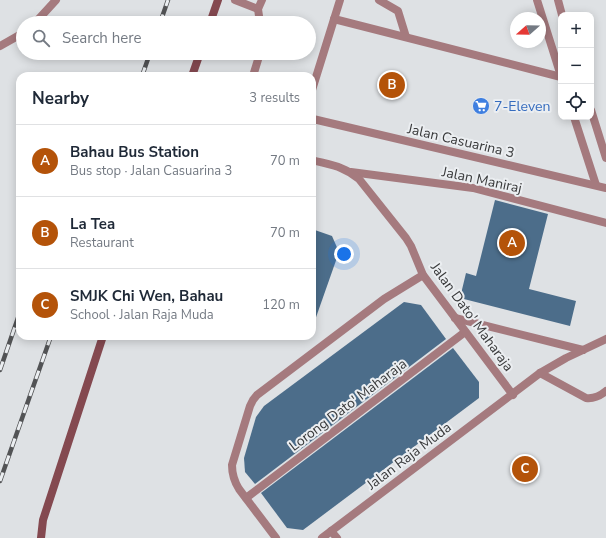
<!DOCTYPE html>
<meta charset="utf-8">
<style>
:root{--surface:#fff;--page:#f6f6f7;--text:#1f2937;--muted:#747a83;--line:#e0e1e3;--accent:#b45309}
body{margin:0;font-family:"Nunito Sans",sans-serif;background:var(--page);color:var(--text)}
.controls{position:absolute;right:12px;top:12px;display:grid;overflow:hidden;border-radius:8px;box-shadow:0 2px 10px #0003}
.controls button{width:36px;height:36px;display:grid;place-items:center;padding:0;border:0;border-bottom:1px solid var(--line);background:var(--surface);color:var(--text);font:20px sans-serif}
.compass{position:absolute;left:510px;top:12px;width:36px;height:36px;border-radius:50%;background:var(--surface);box-shadow:0 2px 10px #0003;rotate:250deg}
.you{position:absolute;left:344px;top:254px;width:14px;height:14px;margin:-10px;border:3px solid #fff;border-radius:50%;background:#1a73e8;box-shadow:0 0 0 6px #1a73e833}
.badge{display:grid;place-items:center;width:26px;height:26px;border-radius:50%;background:var(--accent);color:#fff;font-size:13px;font-weight:700}
.pin{position:absolute;translate:-50% -50%;border:2px solid #fff;box-shadow:0 1px 4px #0006}
.list{margin:0;padding:0;list-style:none}
h2{display:flex;justify-content:space-between;align-items:center;height:52px;margin:0;padding:0 16px;font-size:17px}
h2 small{font-size:13px;font-weight:400;color:var(--muted)}
.list li{display:grid;grid-template-columns:26px 1fr auto;gap:12px;align-items:center;box-sizing:border-box;height:72px;padding:0 16px;border-top:1px solid var(--line)}
.list b{display:block;font-size:15px;white-space:nowrap}
.list p{margin:0;font-size:13px;white-space:nowrap;color:var(--muted)}
.list em{font-size:13px;font-style:normal;color:var(--muted)}
.icon{flex:none;width:22px;height:22px;fill:none;stroke:currentColor;stroke-width:2;stroke-linecap:round;stroke-linejoin:round}
.map{position:relative;flex:none;width:606px;height:538px;overflow:hidden}
.search{position:absolute;background:var(--surface);box-shadow:0 2px 10px #0003;left:16px;top:16px;width:300px;height:44px;display:flex;align-items:center;gap:10px;box-sizing:border-box;padding:0 14px;border-radius:22px;color:var(--muted);font-size:15px}
.panel{position:absolute;background:var(--surface);box-shadow:0 2px 10px #0003;left:16px;top:72px;width:300px;height:268px;border-radius:12px}
.map>svg:first-child{display:block}
.building{fill:#4c6d8a}
.lines{fill:none;stroke-linecap:round;stroke-linejoin:round}
.service{stroke:#a57a7e;stroke-width:8}
.minor{stroke:#a57a7e;stroke-width:8}
.secondary{stroke:#844950;stroke-width:8}
.rail-casing{stroke:#525355;stroke-width:4.5}
.rail{stroke:#ebeef1;stroke-width:3;stroke-dasharray:9;stroke-linecap:butt}
.labels{text-anchor:middle;dominant-baseline:central;stroke-width:4;stroke-linejoin:round;paint-order:stroke}
.shop-label{font-size:14px;fill:#366cbe;stroke:#ebeef1;text-anchor:start}
.street-label{font-size:14px;fill:#393a3b;stroke:#ebeef1}
</style>
<div class="map">
<svg width="606" height="538" viewBox="0 0 606 538">
<rect width="100%" height="100%" fill="#dee1e4"/>
<g class="building">
<polygon points="495,200 548,214 529,289 576,301 570,326 460,298 466,273 476,276"/>
<polygon points="312,229 332,236 339,252 314,323 312,323"/>
<polygon points="404,302 421,305 446,339 255,484 245,472 244,458 256,417 264,406"/>
<polygon points="453,348 479,382 479,398 303,530 287,528 261,493"/>
</g>
<g class="lines">
<g class="service">
<polyline points="235,0 258,9"/>
<polyline points="379,0 398,11 406,37"/>
<polyline points="537,0 561,76"/>
<polyline points="334,19 561,77"/>
<polyline points="260,23 258,9 262,0"/>
<polyline points="253,76 260,53"/>
<polyline points="312,90 340,0"/>
<polyline points="574,117 596,185"/>
<polyline points="351,172 473,188 606,223"/>
<polyline points="455,318 583,350"/>
<path d="M540,373L586,398C594,399 600,396 606,391"/>
<polyline points="246,498 465,332"/>
<polyline points="331,531 337,538"/>
</g>
<g class="minor">
<polyline points="558,0 562,15"/>
<polyline points="35,23 56,0"/>
<polyline points="0,46 23,33"/>
<polyline points="591,110 606,158"/>
<polyline points="312,122 313,119 606,188"/>
<path d="M312,160C330,165 344,166 359,179L406,238L411,246L423,275L513,395"/>
<path d="M276,538L239,489C234,481 232,474 232,465L250,406L253,400L257,395L384,299L423,275"/>
<polyline points="322,538 540,373 566,358 606,339"/>
</g>
<g class="secondary">
<polyline points="210,23 218,0"/>
<polyline points="192,76 200,53"/>
<polyline points="41,538 43,520 103,336"/>
</g>
<g class="rail-casing">
<g id="rail">
<polyline points="160,23 168,0"/>
<polyline points="142,76 150,53"/>
<polyline points="0,370 20,312"/>
<polyline points="0,481 51,336"/>
</g>
</g>
<use href="#rail" class="rail"/>
</g>
<defs>
<g id="supermarket-disc" transform="scale(0.9)"><circle r="9.5" fill="#3f7fe0" stroke="#ebeef1"/><path d="M-6-5.5h2.5l.6 2H6L4.5 2H-2.5L-4.4-4H-6ZM-1.5 3.2a1.3 1.3 0 1 0 .1 0ZM3 3.2a1.3 1.3 0 1 0 .1 0Z" fill="#fff"/></g>
</defs>
<g fill-rule="evenodd">
<use href="#supermarket-disc" x="481" y="106"/>
</g>
<g class="labels">
<g class="shop-label">
<text x="494" y="106">7-Eleven</text>
</g>
<g class="street-label">
<text transform="translate(461 141) rotate(13)">Jalan Casuarina 3</text>
<text transform="translate(482 180) rotate(12)">Jalan Maniraj</text>
<text transform="translate(472 317) rotate(54)">Jalan Dato' Maharaja</text>
<text transform="translate(348 405) rotate(-37)">Lorong Dato' Maharaja</text>
<text transform="translate(409 456) rotate(-37)">Jalan Raja Muda</text>
</g>
</g>
</svg>
<div class="controls">
<button>+</button>
<button>−</button>
<button><svg class="icon" aria-label="locate" viewBox="0 0 24 24"><circle cx="12" cy="12" r="6"/><path d="M12 2v4M12 18v4M2 12h4M18 12h4"/></svg></button>
</div>
<svg class="compass" viewBox="-18 -18 36 36"><path d="M0-13l5 13h-10z" fill="#e53935"/><path d="M0 13l5-13h-10z" fill="#747a83"/></svg>
<div class="you"></div>
<div class="pin badge" style="left:512px;top:243px">A</div>
<div class="pin badge" style="left:392px;top:85px">B</div>
<div class="pin badge" style="left:525px;top:469px">C</div>
<div class="search"><svg class="icon" aria-label="search" viewBox="0 0 24 24"><circle cx="10" cy="10" r="6"/><path d="M15 15l6 6"/></svg>Search here</div>
<section class="panel">
<h2>Nearby<small>3 results</small></h2>
<ul class="list">
<li><span class="badge">A</span><div><b>Bahau Bus Station</b><p>Bus stop · Jalan Casuarina 3</p></div><em>70 m</em></li>
<li><span class="badge">B</span><div><b>La Tea</b><p>Restaurant</p></div><em>70 m</em></li>
<li><span class="badge">C</span><div><b>SMJK Chi Wen, Bahau</b><p>School · Jalan Raja Muda</p></div><em>120 m</em></li>
</ul>
</section>
</div>
